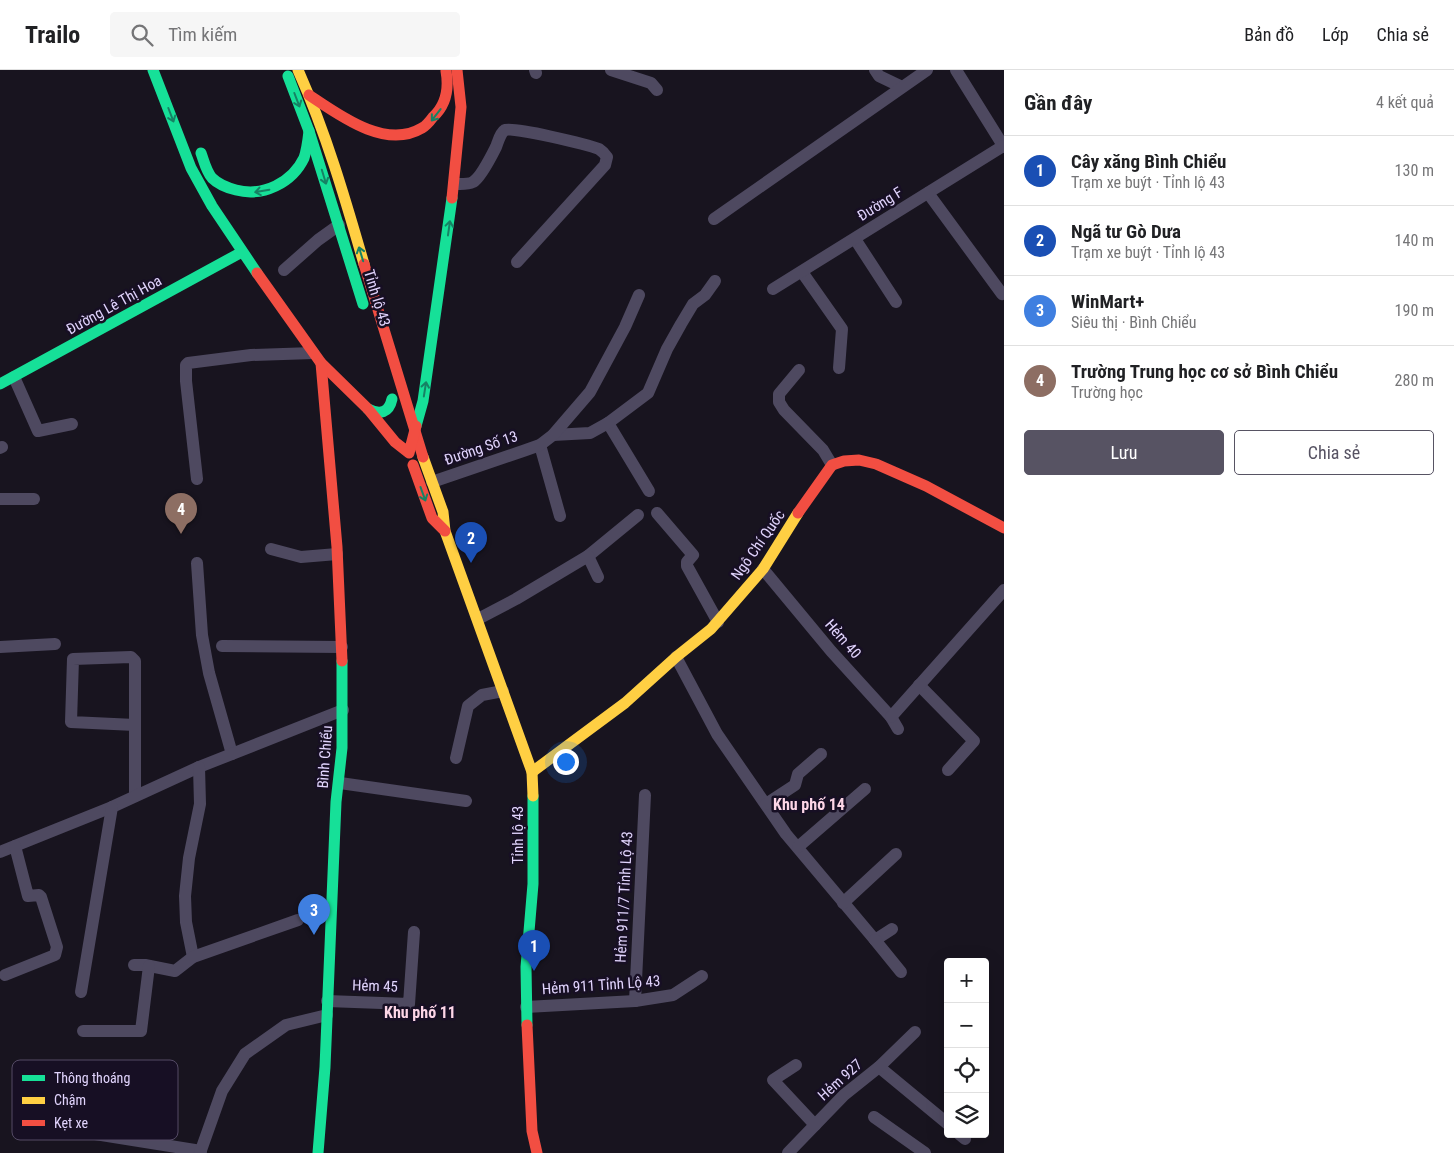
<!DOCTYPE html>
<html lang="vi">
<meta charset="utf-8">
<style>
:root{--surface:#fff;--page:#f6f6f6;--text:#202124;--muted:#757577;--line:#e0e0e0;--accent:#575363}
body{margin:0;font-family:"Roboto Condensed",sans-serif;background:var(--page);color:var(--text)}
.controls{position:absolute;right:15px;bottom:15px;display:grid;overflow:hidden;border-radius:5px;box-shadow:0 5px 20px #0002}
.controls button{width:45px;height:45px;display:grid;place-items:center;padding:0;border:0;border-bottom:1px solid var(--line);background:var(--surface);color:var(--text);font:25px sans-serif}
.you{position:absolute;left:565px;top:691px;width:18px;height:18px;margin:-12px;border:4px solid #fff;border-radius:50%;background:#1a73e8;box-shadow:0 0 0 8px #1a73e833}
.badge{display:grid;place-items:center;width:32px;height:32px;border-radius:50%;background:var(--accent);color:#fff;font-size:16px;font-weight:700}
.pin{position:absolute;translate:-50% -41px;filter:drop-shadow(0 1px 2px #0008)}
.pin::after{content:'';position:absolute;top:26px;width:18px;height:15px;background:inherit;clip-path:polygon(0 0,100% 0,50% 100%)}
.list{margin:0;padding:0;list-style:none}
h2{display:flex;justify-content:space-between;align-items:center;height:65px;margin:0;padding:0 20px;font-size:21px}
h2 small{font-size:16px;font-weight:400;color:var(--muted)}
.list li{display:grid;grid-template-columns:32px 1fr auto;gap:15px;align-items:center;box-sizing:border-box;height:70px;padding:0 20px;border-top:1px solid var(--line)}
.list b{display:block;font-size:19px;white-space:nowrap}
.list p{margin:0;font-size:16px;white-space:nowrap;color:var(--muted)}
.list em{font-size:16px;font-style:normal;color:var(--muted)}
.actions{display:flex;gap:10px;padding:15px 20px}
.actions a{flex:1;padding:11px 0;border:1px solid var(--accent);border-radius:5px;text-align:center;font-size:18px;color:var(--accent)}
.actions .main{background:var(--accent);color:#fff}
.icon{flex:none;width:28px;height:28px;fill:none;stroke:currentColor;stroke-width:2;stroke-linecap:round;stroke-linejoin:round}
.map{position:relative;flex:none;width:1004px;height:1083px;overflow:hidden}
header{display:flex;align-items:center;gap:30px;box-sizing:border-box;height:70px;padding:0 25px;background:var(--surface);border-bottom:1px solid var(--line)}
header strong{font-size:24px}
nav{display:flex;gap:28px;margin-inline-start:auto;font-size:18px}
.search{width:350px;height:45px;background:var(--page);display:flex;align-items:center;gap:12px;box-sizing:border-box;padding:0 18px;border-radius:5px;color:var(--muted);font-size:19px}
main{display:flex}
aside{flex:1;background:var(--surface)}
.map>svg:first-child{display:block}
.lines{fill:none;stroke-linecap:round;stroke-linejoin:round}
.street{stroke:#4e4960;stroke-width:12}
.fast{stroke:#16e098;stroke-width:11}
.slow{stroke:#ffcf43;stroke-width:11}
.jam{stroke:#f24e42;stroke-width:11}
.oneway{stroke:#168264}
.labels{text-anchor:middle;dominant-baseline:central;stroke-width:5;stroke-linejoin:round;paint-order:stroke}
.street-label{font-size:15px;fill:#e1d4fd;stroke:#170f24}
.neighbourhood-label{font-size:16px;font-weight:bold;fill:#fdd6e7;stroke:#170f24}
.key{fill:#170f24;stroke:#544a65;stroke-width:1}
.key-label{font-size:14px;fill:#e1d4fd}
</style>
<header>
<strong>Trailo</strong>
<div class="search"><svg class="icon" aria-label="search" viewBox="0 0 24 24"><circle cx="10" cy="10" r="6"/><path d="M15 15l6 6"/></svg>Tìm kiếm</div>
<nav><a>Bản đồ</a><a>Lớp</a><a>Chia sẻ</a></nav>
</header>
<main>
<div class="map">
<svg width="1004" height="1083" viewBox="0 0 1004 1083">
<rect width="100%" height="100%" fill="#18141f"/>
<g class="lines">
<g class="street">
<polyline points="535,0 536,3"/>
<polyline points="611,0 651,13 657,20"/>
<polyline points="875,0 879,6 902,17"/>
<polyline points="956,0 1004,77"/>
<path d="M454,114C460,114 467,115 473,112C480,108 492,85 496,77C498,72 500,63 505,60C511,56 589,75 599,79C602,81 605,84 607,87L605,95L517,192"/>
<polyline points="928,123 1002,224 1004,223"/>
<polyline points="714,149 927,0"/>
<polyline points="855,169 896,232"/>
<polyline points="284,200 318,170 339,155"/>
<polyline points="802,202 842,259 839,298"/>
<polyline points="773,219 1003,76"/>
<polyline points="799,300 779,324 779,332 784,340 823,380 832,395"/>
<polyline points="14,307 38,361 72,354"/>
<polyline points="608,353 649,421"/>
<polyline points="553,365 590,363 608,353 648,323 667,279 681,254 693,234 705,225 715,211"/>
<polyline points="540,375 560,446"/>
<polyline points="0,378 2,377"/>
<polyline points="197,409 186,311 186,295 188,293 251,285 313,283"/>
<polyline points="432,412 523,381 540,375 553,365 590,322 625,257 639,225"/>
<polyline points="0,429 34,429"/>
<polyline points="657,443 693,485 687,492 687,496 718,552"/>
<polyline points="271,479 301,487 337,484"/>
<polyline points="588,486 638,445"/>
<polyline points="197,493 202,565 209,603 232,684"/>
<polyline points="763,499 831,581 891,647 898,659"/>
<polyline points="478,549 516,529 588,486 598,507"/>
<polyline points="222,576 342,577"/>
<polyline points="0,577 55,574"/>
<polyline points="676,587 717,664 786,764 875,870 892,859"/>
<polyline points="919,615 974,671 948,700"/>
<polyline points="891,647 1004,520"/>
<polyline points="135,655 71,652 73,589 131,587 135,591 135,726"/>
<polyline points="456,688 468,636 482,625 503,621"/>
<polyline points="340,713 466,731"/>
<polyline points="766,734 795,715 798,704 821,684"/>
<polyline points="798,777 865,719"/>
<polyline points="0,782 112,737 199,697 343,640"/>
<polyline points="843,833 896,784"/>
<polyline points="875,870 901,902"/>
<polyline points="193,887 186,852 185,826 189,788 200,734 199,697"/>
<polyline points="134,895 145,895 175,901 193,887 298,850"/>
<polyline points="5,905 55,885 57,877 41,827 39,825 28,826 15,776"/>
<polyline points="81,922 112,737"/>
<polyline points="327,931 409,934 414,862"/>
<polyline points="635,931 645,725"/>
<polyline points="526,937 635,931 673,925 702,906"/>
<polyline points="83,961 141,961 149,896"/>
<polyline points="796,995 773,1010 815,1055"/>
<polyline points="879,997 948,1054"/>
<polyline points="874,1047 925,1083"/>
<polyline points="45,1056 201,1081"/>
<polyline points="959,1064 965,1069"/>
<polyline points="200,1083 222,1021 245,984 286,955 327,945"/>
<polyline points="788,1083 844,1025 879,997 915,962"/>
</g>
<g class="fast">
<polyline points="153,0 191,98 212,136 257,203"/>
<polyline points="288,6 309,61 363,234"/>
<path d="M201,83C204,91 206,101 212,108C218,114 228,118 236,120C263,127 292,113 304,88C307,79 308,70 309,61"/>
<polyline points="0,314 242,182"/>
<path d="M368,339C380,345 389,343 392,329"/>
<polyline points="416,356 423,331 452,128"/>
<polyline points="527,955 526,897 533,814 533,726"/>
<polyline points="318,1083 325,997 336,732 342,678 342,591"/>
</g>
<g class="slow">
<path d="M298,0C326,63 345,128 364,194"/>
<polyline points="423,387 443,442 445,461 532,702 533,726"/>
<polyline points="532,702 625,633 676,587 711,559 763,499 798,443"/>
</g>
<g class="jam">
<path d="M309,25C339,45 385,80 422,58C426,56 430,51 433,47C446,35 449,18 446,1"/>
<polyline points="452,128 461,37 457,0"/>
<polyline points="364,194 423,387"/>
<polyline points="257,203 321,293 368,339 395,372 409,383 416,356"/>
<polyline points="321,293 337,477 342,591"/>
<polyline points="413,395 432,448 445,461"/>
<polyline points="798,443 832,395 844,391 859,390 876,394 926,416 1004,458"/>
<polyline points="527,955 532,1061 537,1083"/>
</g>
</g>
<defs><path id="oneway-shaft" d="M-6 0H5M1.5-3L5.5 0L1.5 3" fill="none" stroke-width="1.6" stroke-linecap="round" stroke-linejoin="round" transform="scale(1.25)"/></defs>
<g class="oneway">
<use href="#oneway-shaft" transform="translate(297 30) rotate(69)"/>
<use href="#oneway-shaft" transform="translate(171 45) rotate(69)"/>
<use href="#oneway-shaft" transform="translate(436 45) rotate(128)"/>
<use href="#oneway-shaft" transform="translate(324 107) rotate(73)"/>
<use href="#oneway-shaft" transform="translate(262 121) rotate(170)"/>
<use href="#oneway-shaft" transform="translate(449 158) rotate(-82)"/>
<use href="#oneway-shaft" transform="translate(361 184) rotate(-107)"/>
<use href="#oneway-shaft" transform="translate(425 319) rotate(-81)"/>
<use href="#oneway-shaft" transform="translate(423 424) rotate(70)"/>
</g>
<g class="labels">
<g class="street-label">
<text transform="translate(880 134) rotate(-32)">Đường F</text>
<text transform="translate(377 228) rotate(73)">Tỉnh lộ 43</text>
<text transform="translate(114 235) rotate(-29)">Đường Lê Thị Hoa</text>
<text transform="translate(481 378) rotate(-19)">Đường Số 13</text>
<text transform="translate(758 475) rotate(-55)">Ngô Chí Quốc</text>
<text transform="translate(843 569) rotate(49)">Hẻm 40</text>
<text transform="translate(325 687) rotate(-86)">Bình Chiểu</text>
<text transform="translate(518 765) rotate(-90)">Tỉnh lộ 43</text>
<text transform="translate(624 827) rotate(-87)">Hẻm 911/7 Tỉnh Lộ 43</text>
<text transform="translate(601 915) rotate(-4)">Hẻm 911 Tỉnh Lộ 43</text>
<text transform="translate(375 916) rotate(2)">Hẻm 45</text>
<text transform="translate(840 1010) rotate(-42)">Hẻm 927</text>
</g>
<g class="neighbourhood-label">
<text x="809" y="734">Khu phố 14</text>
<text x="420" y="942">Khu phố 11</text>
</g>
</g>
<rect x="12" y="990" width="166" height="80" rx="8" class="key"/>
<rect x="22" y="1005" width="23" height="6" fill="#16e098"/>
<rect x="22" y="1027" width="23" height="7" fill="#ffcf43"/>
<rect x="22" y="1050" width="23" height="6" fill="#f24e42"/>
<g class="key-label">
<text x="54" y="1013">Thông thoáng</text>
<text x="54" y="1035">Chậm</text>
<text x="54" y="1058">Kẹt xe</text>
</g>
</svg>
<div class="controls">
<button>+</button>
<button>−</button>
<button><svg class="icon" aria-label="locate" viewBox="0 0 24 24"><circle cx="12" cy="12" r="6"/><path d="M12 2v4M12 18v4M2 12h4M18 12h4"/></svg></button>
<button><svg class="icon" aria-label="layers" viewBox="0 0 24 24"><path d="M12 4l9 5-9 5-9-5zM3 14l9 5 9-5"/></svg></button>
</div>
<div class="you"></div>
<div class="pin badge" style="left:534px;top:901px;background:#1a4fb4">1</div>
<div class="pin badge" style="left:471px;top:493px;background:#1a4fb4">2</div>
<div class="pin badge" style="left:314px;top:865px;background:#3f7fe0">3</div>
<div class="pin badge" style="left:181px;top:464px;background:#8d6e63">4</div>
</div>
<aside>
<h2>Gần đây<small>4 kết quả</small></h2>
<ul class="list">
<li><span class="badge" style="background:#1a4fb4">1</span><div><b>Cây xăng Bình Chiểu</b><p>Trạm xe buýt · Tỉnh lộ 43</p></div><em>130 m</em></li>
<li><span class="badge" style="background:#1a4fb4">2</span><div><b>Ngã tư Gò Dưa</b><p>Trạm xe buýt · Tỉnh lộ 43</p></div><em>140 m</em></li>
<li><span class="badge" style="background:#3f7fe0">3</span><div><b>WinMart+</b><p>Siêu thị · Bình Chiểu</p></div><em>190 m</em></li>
<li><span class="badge" style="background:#8d6e63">4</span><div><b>Trường Trung học cơ sở Bình Chiểu</b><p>Trường học</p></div><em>280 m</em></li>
</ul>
<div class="actions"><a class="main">Lưu</a><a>Chia sẻ</a></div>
</aside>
</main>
